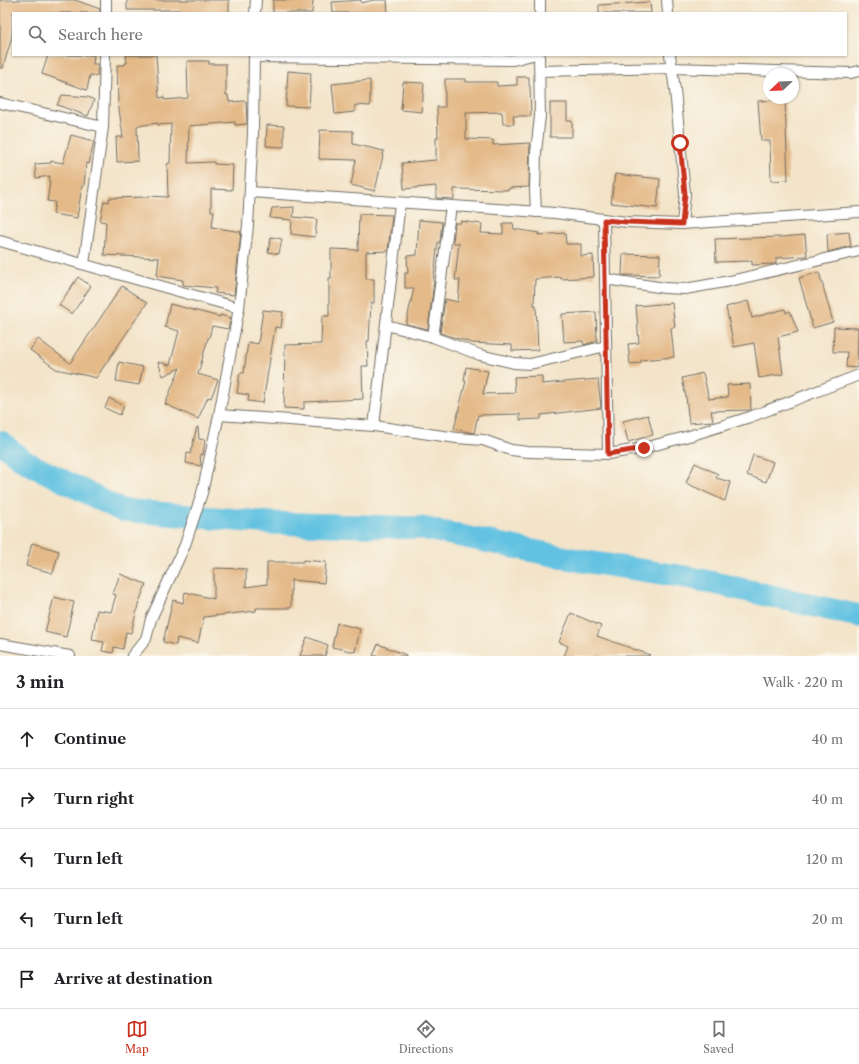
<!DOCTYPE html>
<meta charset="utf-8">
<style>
:root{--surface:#fff;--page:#f6f6f6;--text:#202124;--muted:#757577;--line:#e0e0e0;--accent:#c8321e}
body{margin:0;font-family:"Libre Caslon Text",serif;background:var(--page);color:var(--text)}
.compass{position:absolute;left:763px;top:68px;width:36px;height:36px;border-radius:50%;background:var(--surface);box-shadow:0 1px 3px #0004;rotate:247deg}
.stop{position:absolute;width:12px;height:12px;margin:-9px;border:3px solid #c8321e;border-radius:50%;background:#fff}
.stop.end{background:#c8321e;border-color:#fff;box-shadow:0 1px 4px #0008}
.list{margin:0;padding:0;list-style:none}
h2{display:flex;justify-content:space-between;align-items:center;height:52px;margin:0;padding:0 16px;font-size:17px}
h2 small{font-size:13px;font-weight:400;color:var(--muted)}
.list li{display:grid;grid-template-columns:26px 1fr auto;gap:12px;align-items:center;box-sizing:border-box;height:60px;padding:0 16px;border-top:1px solid var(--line)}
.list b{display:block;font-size:15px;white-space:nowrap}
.list em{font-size:13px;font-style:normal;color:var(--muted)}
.icon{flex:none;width:22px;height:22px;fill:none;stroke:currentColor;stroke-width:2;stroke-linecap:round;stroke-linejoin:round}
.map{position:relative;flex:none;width:859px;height:656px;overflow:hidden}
.search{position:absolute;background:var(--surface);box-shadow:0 1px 3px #0004;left:12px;right:12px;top:12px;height:44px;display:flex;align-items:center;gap:10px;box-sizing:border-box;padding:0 14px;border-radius:0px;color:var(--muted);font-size:15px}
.sheet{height:352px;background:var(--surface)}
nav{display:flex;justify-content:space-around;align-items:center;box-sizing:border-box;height:56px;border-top:1px solid var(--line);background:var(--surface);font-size:11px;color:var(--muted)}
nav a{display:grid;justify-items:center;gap:2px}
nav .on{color:var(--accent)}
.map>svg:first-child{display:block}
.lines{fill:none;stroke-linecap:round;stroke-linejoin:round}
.river{stroke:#63c2e1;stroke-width:23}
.building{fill:#e4ba89}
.street-casing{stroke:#716c62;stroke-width:12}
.street{stroke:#fff;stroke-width:10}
.route{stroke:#c8321e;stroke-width:5}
</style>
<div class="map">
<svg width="859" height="656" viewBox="0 0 859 656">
<rect width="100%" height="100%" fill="#fbf7ec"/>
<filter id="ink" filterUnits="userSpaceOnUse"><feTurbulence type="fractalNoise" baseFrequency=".025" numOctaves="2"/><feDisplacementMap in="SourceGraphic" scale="8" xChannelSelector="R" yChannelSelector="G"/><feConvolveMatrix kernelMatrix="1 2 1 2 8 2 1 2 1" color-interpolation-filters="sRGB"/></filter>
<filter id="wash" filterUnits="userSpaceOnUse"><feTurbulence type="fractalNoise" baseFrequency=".012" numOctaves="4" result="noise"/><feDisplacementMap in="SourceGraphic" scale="16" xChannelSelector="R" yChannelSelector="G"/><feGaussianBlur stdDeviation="0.9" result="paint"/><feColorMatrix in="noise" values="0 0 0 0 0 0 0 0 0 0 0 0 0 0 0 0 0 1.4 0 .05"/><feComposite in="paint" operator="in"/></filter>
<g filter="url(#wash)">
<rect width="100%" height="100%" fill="#f3e4c9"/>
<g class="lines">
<polyline class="river" points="0,442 24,461 121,510 271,523 422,528 582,561 692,578 859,616"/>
</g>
<g id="blocks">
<g class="building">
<polygon points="0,0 75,0 100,9 100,13 13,13 12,36 3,68 0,68"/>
<polygon points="127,0 229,0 229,13 179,13 179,10 127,10"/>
<polygon points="273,0 313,0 312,13 273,13"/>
<polygon points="361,0 361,3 374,0 387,0 388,13 333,13 332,2"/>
<polygon points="650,2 651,13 599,13 599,5"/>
<polygon points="48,55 94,55 93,64 98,64 97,76 90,75 87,90 42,74"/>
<polygon points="126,55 156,55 159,98 164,97 164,100 188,98 187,61 209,61 209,64 226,64 226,95 228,95 229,102 246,101 247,124 235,125 235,122 189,126 188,163 214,162 214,164 233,165 232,190 211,189 211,211 214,211 212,227 241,232 234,295 215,293 216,288 183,285 183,280 157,276 159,258 104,255 106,222 100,221 104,201 109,202 109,198 148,197 148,196 168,197 167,164 170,163 171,124 158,125 158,123 137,126 138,161 117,162 116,137 123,137 118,102 117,65 125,65 125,63 127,63"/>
<polygon points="288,71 311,73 309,107 286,106"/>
<polygon points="517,77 529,77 529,86 530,86 531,116 513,116 514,124 503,124 502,112 466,113 466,139 493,140 493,145 530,143 529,187 509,188 509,190 454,189 454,199 436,198 436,186 404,189 402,163 436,160 436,137 438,137 437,107 445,107 445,79 466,79 466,82 497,82 497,86 517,85"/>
<polygon points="370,80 370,106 355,105 355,112 335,114 332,84"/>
<polygon points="403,82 424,83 422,112 401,110"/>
<polygon points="62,95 88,97 94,100 88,116 57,105"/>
<polygon points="785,100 788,180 771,181 770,141 761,141 758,101"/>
<polygon points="550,103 567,103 567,121 572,121 572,137 550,137"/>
<polygon points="267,125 284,126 284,147 266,146"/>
<polygon points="320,130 353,131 353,144 384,151 375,191 351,185 356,160 319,159"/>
<polygon points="71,135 94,141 89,164 86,163 84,186 82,186 77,218 53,214 55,202 47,201 50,182 49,182 50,176 36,178 35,164 51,163 51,161 63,163"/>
<polygon points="615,174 660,179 657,208 611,203"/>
<polygon points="294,207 293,217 317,219 315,237 291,234 292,220 270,218 272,208"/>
<polygon points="359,214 392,215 388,251 366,252 366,279 374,279 374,303 371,303 369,341 367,341 368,366 362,366 363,399 304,402 304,409 284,408 285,345 321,344 322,316 329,316 329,278 331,278 331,249 358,250"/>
<polygon points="419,220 442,222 440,242 438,242 433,281 434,281 428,329 406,324 414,288 405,288 405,273 408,273 407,256 417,255"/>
<polygon points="461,221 482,224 481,233 503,234 503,223 513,223 514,229 539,233 538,235 565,233 566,244 581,244 581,256 593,255 594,277 561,279 561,277 535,279 534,305 536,305 538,350 512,351 512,345 472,343 440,333 445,299 458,302 460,280 455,280 459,243 453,243 455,223 461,223"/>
<polygon points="849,232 851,246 828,252 827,234"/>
<polygon points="805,235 807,256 776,258 776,264 773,264 752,265 752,261 716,262 715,239 782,237"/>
<polygon points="271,237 282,239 279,254 268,252"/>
<polygon points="623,254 660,255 659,276 622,275"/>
<polygon points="819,272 833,322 813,328 799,278"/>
<polygon points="78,277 91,286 72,314 59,305"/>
<polygon points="122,286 147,303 96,378 93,377 56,369 30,350 38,339 70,363"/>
<polygon points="748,301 752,318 785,309 786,313 790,311 798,332 778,337 783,374 759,378 754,343 734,347 726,307"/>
<polygon points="672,303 675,327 671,328 674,357 641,360 641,363 630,364 628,344 639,343 636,306"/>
<polygon points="170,304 220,317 220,315 231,318 228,329 212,326 209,338 208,338 198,374 218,380 211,398 208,397 198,419 165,404 180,368 163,376 158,362 170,365 179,331 165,327"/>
<polygon points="263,310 283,312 281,328 275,327 263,403 248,401 249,395 237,393 240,373 244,373 248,342 258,344"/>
<polygon points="596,312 597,341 584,345 583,341 564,342 562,314"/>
<polygon points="834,327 858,328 857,368 846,367 847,352 833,352"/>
<polygon points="119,362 143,367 139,385 116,381"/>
<polygon points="466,367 488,371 483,394 515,393 514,377 542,376 542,384 598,379 601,408 541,415 541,419 520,420 520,414 478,415 474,433 454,429 466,381 464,381"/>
<polygon points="703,373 709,399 728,397 727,385 750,384 751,410 711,411 713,421 689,423 686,397 682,378"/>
<polygon points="109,398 124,406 120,415 105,408"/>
<polygon points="648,415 653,435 628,442 623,421"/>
<polygon points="197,427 198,427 199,439 205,440 203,455 200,454 201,466 186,463 187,453 190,454"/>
<polygon points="753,455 773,462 766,482 747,475"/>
<polygon points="695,463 718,474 716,478 730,482 725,501 686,483"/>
<polygon points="32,543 59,551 53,573 26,566"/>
<polygon points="303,560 326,562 324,583 291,580 291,608 256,608 256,611 204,617 198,643 177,638 176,645 163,642 173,600 183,603 185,592 214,599 214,568 246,569 246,587 267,584 267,562 303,562"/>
<polygon points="120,574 146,584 138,605 131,633 126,632 123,649 114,647 113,653 102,651 104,642 92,640 97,610 111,612 116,595 113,594"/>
<polygon points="54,597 74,602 66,637 45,632"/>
<polygon points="571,613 601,626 597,636 650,655 649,656 564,656 568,646 559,642"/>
<polygon points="337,623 360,629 355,652 332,647"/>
<polygon points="307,637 328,645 325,656 300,656"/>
<polygon points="378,644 406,655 406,656 373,656"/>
</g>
</g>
</g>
<g filter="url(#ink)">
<use href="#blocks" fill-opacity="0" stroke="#716c62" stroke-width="1"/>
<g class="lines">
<g class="street-casing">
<g id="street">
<polyline points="667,0 668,13"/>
<polyline points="106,13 106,0"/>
<polyline points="255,13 256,0"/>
<polyline points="540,13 540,0"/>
<polyline points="670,55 675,90 685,194 682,224"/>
<polyline points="254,57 513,60 532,55"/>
<polyline points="540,71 671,68 851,73 859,71"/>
<polyline points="0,103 103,127"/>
<polyline points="250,192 555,213 627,222 682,224 859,212"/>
<polyline points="536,212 535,190 536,152 540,116 539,55"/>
<polyline points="604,220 608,454"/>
<polyline points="0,241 239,308"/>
<polyline points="84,264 103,127 105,55"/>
<polyline points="605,279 665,288 685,289 730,281 859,251"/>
<polyline points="386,325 433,337 480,355 514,363 530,364 606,346"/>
<polyline points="433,337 451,206"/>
<polyline points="219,415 374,426 457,438 483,440 511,450 528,452 608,454 644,448 689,436 750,417 859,375"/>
<polyline points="374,426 400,203"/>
<polyline points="0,644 70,656"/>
<polyline points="132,656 146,639 151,619 185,545 202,493 219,415 239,308 248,225 253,133 254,55"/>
</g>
</g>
<use href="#street" class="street"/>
</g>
</g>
<g class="lines" filter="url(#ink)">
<polyline class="route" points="644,448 608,454 604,220 627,222 682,224 685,194 680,143"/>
</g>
</svg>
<svg class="compass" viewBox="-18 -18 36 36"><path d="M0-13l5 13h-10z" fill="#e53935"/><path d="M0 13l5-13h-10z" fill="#757577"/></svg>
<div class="stop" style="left:680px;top:143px"></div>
<div class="stop end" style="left:644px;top:448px"></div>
<div class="search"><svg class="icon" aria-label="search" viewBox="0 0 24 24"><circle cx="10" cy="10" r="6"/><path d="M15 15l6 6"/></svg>Search here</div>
</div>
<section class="sheet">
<h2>3 min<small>Walk · 220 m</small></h2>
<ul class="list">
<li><svg class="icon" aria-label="ahead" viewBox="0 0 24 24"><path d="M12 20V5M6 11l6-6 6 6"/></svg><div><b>Continue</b></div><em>40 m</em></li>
<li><svg class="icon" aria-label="right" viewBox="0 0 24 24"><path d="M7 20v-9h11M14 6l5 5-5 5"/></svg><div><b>Turn right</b></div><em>40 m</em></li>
<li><svg class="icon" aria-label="left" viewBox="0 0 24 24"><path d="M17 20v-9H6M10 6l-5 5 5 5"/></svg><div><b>Turn left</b></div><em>120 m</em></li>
<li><svg class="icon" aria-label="left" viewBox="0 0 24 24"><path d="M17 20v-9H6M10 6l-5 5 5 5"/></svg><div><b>Turn left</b></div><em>20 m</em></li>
<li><svg class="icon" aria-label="arrive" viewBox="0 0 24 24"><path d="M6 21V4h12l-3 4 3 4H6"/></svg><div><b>Arrive at destination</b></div></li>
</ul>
</section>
<nav>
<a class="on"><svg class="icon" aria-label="map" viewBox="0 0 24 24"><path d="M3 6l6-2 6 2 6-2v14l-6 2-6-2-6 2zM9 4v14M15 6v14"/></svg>Map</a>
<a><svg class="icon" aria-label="directions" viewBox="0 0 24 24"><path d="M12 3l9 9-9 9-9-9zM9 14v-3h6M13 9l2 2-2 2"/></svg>Directions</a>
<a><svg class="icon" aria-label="saved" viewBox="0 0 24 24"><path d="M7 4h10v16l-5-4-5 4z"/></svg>Saved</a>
</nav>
